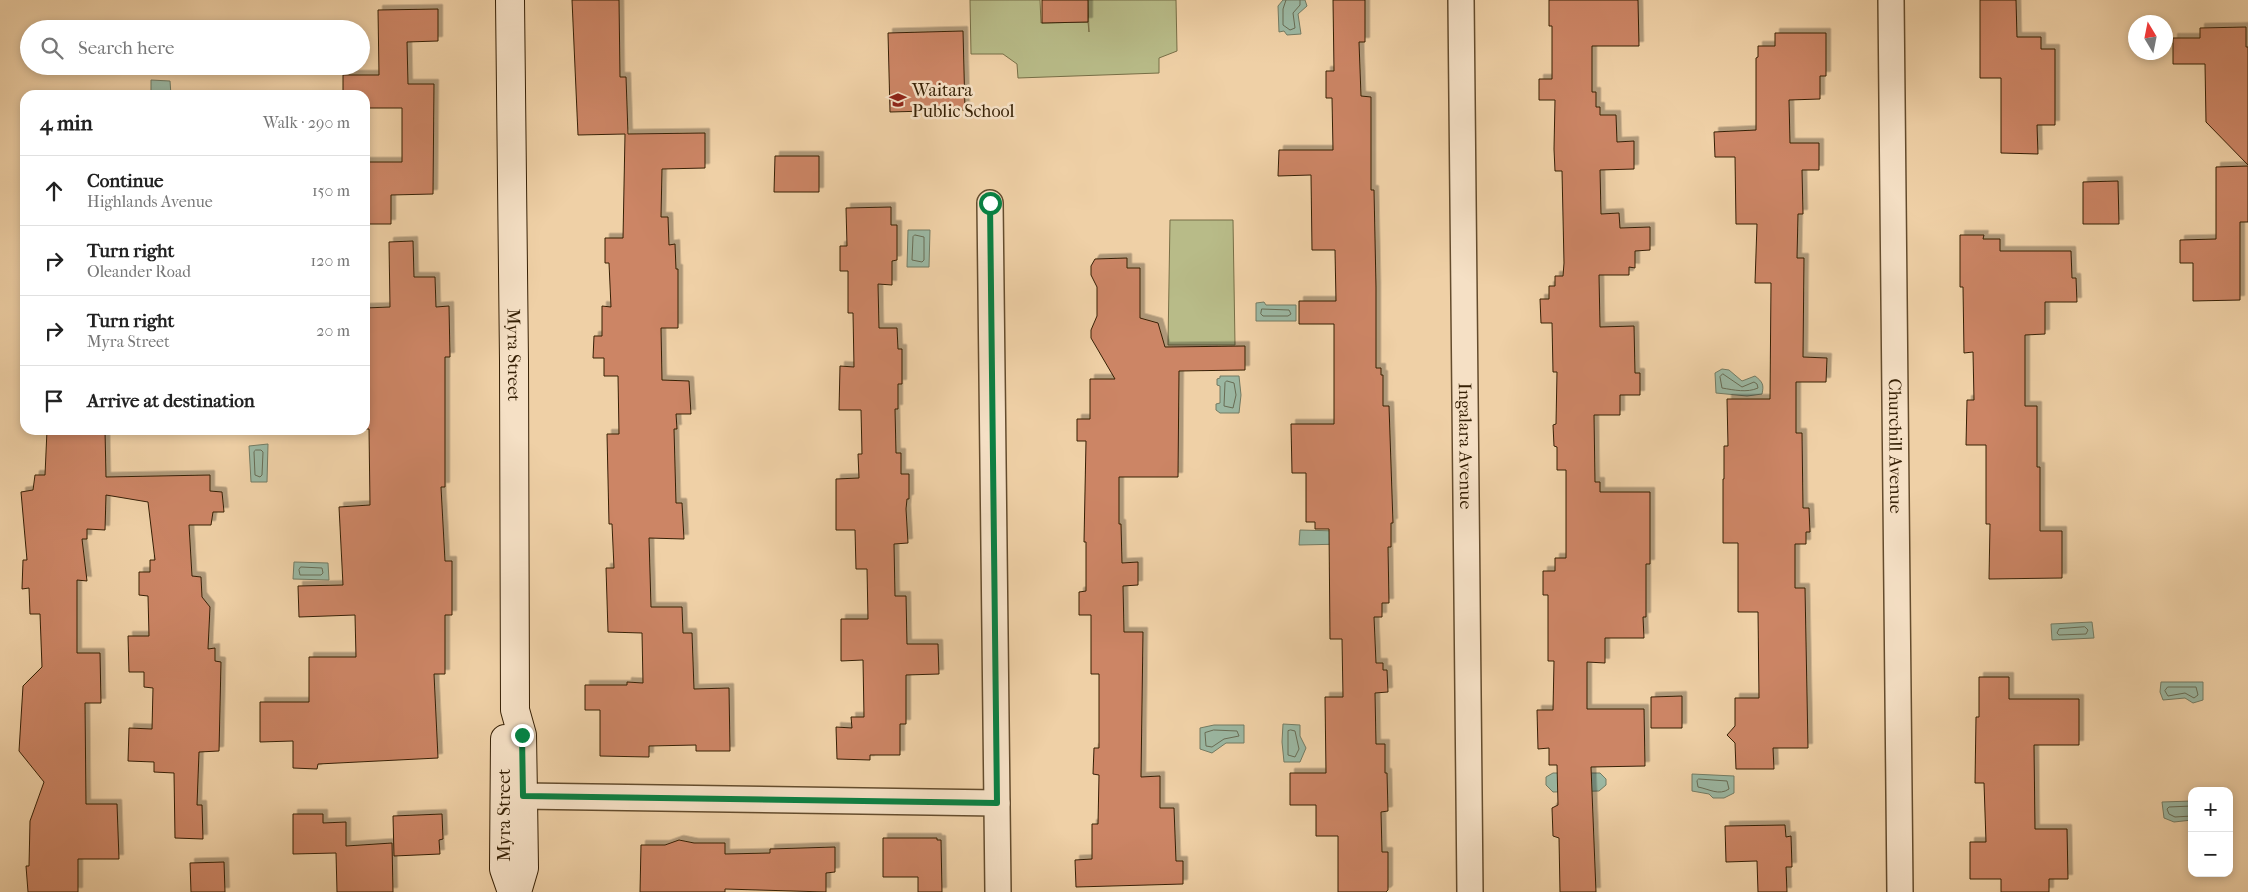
<!DOCTYPE html>
<meta charset="utf-8">
<style>
:root{--surface:#fff;--page:#f2f2f2;--text:#222;--muted:#767676;--line:#e0e0e0}
body{margin:0;font-family:"IM FELL French Canon",serif;background:var(--page);color:var(--text)}
.controls{position:absolute;right:15px;bottom:15px;display:grid;overflow:hidden;border-radius:10px;box-shadow:0 2px 8px #0003}
.controls button{width:45px;height:45px;display:grid;place-items:center;padding:0;border:0;border-bottom:1px solid var(--line);background:var(--surface);color:var(--text);font:25px sans-serif}
.compass{position:absolute;left:2128px;top:15px;width:45px;height:45px;border-radius:50%;background:var(--surface);box-shadow:0 2px 8px #0003;rotate:350deg}
.stop{position:absolute;width:15px;height:15px;margin:-11px;border:4px solid #0b8043;border-radius:50%;background:#fff}
.stop.end{background:#0b8043;border-color:#fff;box-shadow:0 1px 5px #0008}
.list{margin:0;padding:0;list-style:none}
h2{display:flex;justify-content:space-between;align-items:center;height:65px;margin:0;padding:0 20px;font-size:21px}
h2 small{font-size:16px;font-weight:400;color:var(--muted)}
.list li{display:grid;grid-template-columns:32px 1fr auto;gap:15px;align-items:center;box-sizing:border-box;height:70px;padding:0 20px;border-top:1px solid var(--line)}
.list b{display:block;font-size:19px;white-space:nowrap}
.list p{margin:0;font-size:16px;white-space:nowrap;color:var(--muted)}
.list em{font-size:16px;font-style:normal;color:var(--muted)}
.icon{flex:none;width:28px;height:28px;fill:none;stroke:currentColor;stroke-width:2;stroke-linecap:round;stroke-linejoin:round}
.map{position:relative;flex:none;width:2248px;height:892px;overflow:hidden}
.search{position:absolute;background:var(--surface);box-shadow:0 2px 8px #0003;left:20px;top:20px;width:350px;height:55px;display:flex;align-items:center;gap:12px;box-sizing:border-box;padding:0 18px;border-radius:28px;color:var(--muted);font-size:19px}
.panel{position:absolute;background:var(--surface);box-shadow:0 2px 8px #0003;left:20px;top:90px;width:350px;height:345px;border-radius:15px}
.map>svg:first-child{display:block}
.green{fill:#b8bb88;stroke:#776e46}
.water{fill:#9bb7a2;stroke:#737b63}
.lines{fill:none;stroke-linecap:round;stroke-linejoin:round}
.shore{stroke:#686c54;stroke-width:1}
.building{fill:#cc8565;stroke:#362005;filter:url(#shadow)}
.minor-casing{stroke:#644c2d;stroke-width:28}
.secondary-casing{stroke:#362005;stroke-width:30}
.minor{stroke:#f5e0c5;stroke-width:25}
.secondary{stroke:#f5e0c5;stroke-width:28}
.route{stroke:#0b8043;stroke-width:6}
.labels{text-anchor:middle;dominant-baseline:central;stroke-width:5;stroke-linejoin:round;paint-order:stroke}
.poi-label{font-size:18px;fill:#362005;stroke:#f5e0c5;text-anchor:start}
.street-label{font-size:18px;fill:#362005;stroke:#f5e0c5}
</style>
<div class="map">
<svg width="2248" height="892" viewBox="0 0 2248 892">
<defs>
<filter id="shadow"><feDropShadow dx="4.5" dy="-4.5" stdDeviation="0" flood-color="#0004"/></filter>
</defs>
<rect width="100%" height="100%" fill="#efd0a6"/>
<filter id="stains"><feTurbulence type="fractalNoise" baseFrequency=".004" numOctaves="4"/><feColorMatrix values="0 0 0 0 .2 0 0 0 0 .09 0 0 0 0 .02 0 0 0 .5 -.17"/></filter>
<radialGradient id="worn" r=".72"><stop offset=".6" stop-color="#630" stop-opacity="0"/><stop offset="1" stop-color="#630" stop-opacity=".3"/></radialGradient>
<g class="green">
<polygon points="970,0 1040,0 1041,23 1088,22 1089,32 1088,0 1176,0 1177,51 1159,58 1159,73 1018,78 1017,64 1003,54 971,54"/>
<polygon points="1170,220 1233,220 1235,345 1168,345"/>
</g>
<g class="water">
<polygon points="1283,0 1305,0 1307,6 1298,14 1301,34 1287,35 1284,31 1279,32 1278,6"/>
<polygon points="151,80 170,81 171,95 151,95"/>
<polygon points="908,230 930,230 929,267 907,267"/>
<polygon points="1264,302 1266,305 1296,305 1296,321 1256,321 1256,303"/>
<path d="M1722,369L1729,370L1742,381L1755,376C1763,382 1764,385 1762,394L1747,396L1716,393L1715,373Z"/>
<polygon points="1220,376 1239,376 1241,395 1239,413 1220,413 1216,410 1216,404 1220,403 1220,386 1217,385 1217,379 1220,378"/>
<polygon points="268,444 267,482 251,482 249,446"/>
<polygon points="1300,530 1338,531 1345,544 1299,545"/>
<polygon points="294,562 328,563 329,580 293,579"/>
<polygon points="2092,622 2094,638 2052,640 2051,624"/>
<polygon points="2161,682 2203,682 2203,700 2193,703 2185,698 2163,700 2160,692"/>
<polygon points="1283,724 1300,725 1300,736 1306,748 1300,762 1284,762 1282,742"/>
<polygon points="1214,725 1244,725 1244,743 1226,743 1212,753 1200,749 1200,728"/>
<polygon points="1553,773 1600,773 1606,779 1606,785 1599,791 1553,792 1546,785 1546,777"/>
<polygon points="1692,774 1734,776 1734,793 1724,798 1713,798 1709,794 1692,791"/>
<polygon points="2192,801 2192,820 2174,822 2164,818 2162,802"/>
</g>
<g class="lines">
<g class="shore">
<polyline points="1286,0 1283,9 1283,25 1290,30 1295,28 1293,13 1300,5 1300,0"/>
<polygon points="915,235 924,237 924,260 922,262 912,260 913,237"/>
<polygon points="1262,309 1289,310 1291,314 1288,316 1263,316 1261,314"/>
<path d="M1723,374L1742,387L1754,382L1757,384L1758,388C1747,393 1734,390 1722,388L1720,377Z"/>
<polygon points="1227,381 1234,383 1236,395 1233,408 1224,406 1225,383"/>
<polygon points="256,450 261,450 263,452 262,475 260,477 255,475 254,452"/>
<polygon points="301,567 322,568 323,573 321,575 300,575 299,570"/>
<polygon points="2085,627 2088,630 2086,634 2059,635 2057,633 2059,629"/>
<polygon points="2168,687 2196,687 2198,695 2194,698 2185,693 2168,696 2165,691"/>
<polygon points="1214,730 1237,731 1239,736 1224,739 1212,747 1206,746 1205,733"/>
<polygon points="1291,730 1295,731 1299,749 1295,757 1288,755 1288,731"/>
<path d="M1699,779L1727,781L1729,789C1719,796 1709,789 1698,787L1697,781Z"/>
<polyline points="2192,806 2169,807 2167,809 2169,814 2175,817 2192,816"/>
</g>
</g>
<g class="building">
<polygon points="572,0 619,0 620,77 626,77 628,134 705,133 705,168 662,169 661,217 668,217 669,245 675,244 676,269 678,269 678,328 661,328 662,380 689,381 691,414 676,414 677,429 674,429 676,503 682,503 684,539 649,538 651,607 682,607 683,633 692,633 694,689 729,688 730,751 696,751 696,745 649,746 649,757 600,756 600,710 585,710 585,685 627,685 627,682 643,683 642,633 608,632 606,568 614,568 612,524 609,524 607,434 619,434 618,376 604,376 604,358 593,358 594,336 602,336 602,306 611,307 609,263 605,263 605,238 623,238 625,134 578,135"/>
<polygon points="1042,0 1088,0 1088,22 1042,23"/>
<polygon points="1333,0 1365,0 1365,42 1359,42 1361,96 1371,97 1371,190 1374,190 1376,287 1376,368 1381,368 1381,375 1383,375 1383,406 1389,406 1393,523 1391,523 1391,547 1388,547 1389,603 1382,603 1382,617 1374,617 1376,663 1383,663 1383,670 1387,670 1388,692 1375,693 1376,744 1385,744 1385,773 1387,773 1388,811 1381,812 1382,852 1388,852 1388,890 1386,892 1338,892 1338,836 1316,836 1316,805 1290,805 1290,773 1326,773 1325,697 1343,697 1342,639 1330,639 1329,529 1315,529 1315,522 1306,522 1306,473 1292,473 1291,424 1334,424 1334,324 1299,324 1299,301 1336,301 1335,250 1312,250 1311,175 1278,176 1279,150 1333,150 1332,98 1326,98 1326,71 1334,71"/>
<polygon points="1549,0 1638,0 1639,46 1592,46 1592,92 1596,92 1596,107 1600,107 1600,115 1616,115 1617,142 1634,141 1634,169 1600,170 1601,214 1619,213 1620,228 1650,227 1650,250 1635,251 1635,268 1629,267 1629,275 1599,275 1600,327 1634,326 1635,373 1640,373 1640,395 1620,395 1620,415 1594,415 1595,482 1600,482 1600,492 1650,492 1650,564 1646,564 1646,617 1643,617 1644,638 1605,638 1605,663 1587,662 1587,709 1644,709 1645,766 1591,767 1596,892 1560,892 1559,838 1553,836 1552,808 1558,805 1557,765 1549,765 1549,748 1538,749 1537,710 1553,710 1554,661 1548,661 1548,595 1543,595 1543,571 1555,571 1555,558 1566,558 1566,470 1557,470 1557,447 1554,446 1553,425 1556,424 1557,372 1553,372 1552,323 1541,323 1540,299 1549,299 1549,286 1555,286 1555,276 1563,276 1564,263 1562,171 1555,171 1554,149 1555,100 1539,100 1539,79 1552,79 1552,26 1549,26"/>
<polygon points="1980,0 2016,0 2017,37 2041,37 2041,49 2055,49 2055,125 2037,125 2038,154 2001,153 2001,78 1980,78"/>
<polygon points="438,9 438,41 407,42 408,84 434,84 433,194 391,195 391,224 365,224 365,162 402,162 402,108 365,108 365,95 343,95 343,75 379,75 378,10"/>
<polygon points="2246,27 2246,47 2248,47 2248,165 2206,122 2205,64 2173,64 2173,38 2200,38 2200,28"/>
<polygon points="963,31 965,110 890,112 888,33"/>
<polygon points="1775,33 1826,33 1826,76 1820,76 1820,99 1789,100 1790,143 1819,143 1819,170 1802,170 1803,214 1798,214 1797,258 1804,258 1803,357 1827,358 1826,382 1796,382 1796,433 1802,433 1803,508 1809,508 1810,532 1806,532 1806,544 1795,544 1795,588 1805,588 1808,748 1773,748 1774,769 1736,769 1735,743 1727,735 1735,726 1735,698 1759,698 1758,612 1738,612 1738,543 1723,543 1723,479 1724,479 1724,446 1728,446 1727,399 1770,399 1771,283 1755,283 1757,224 1736,224 1735,157 1715,157 1714,132 1756,130 1756,58 1758,57 1758,46 1775,46"/>
<polygon points="775,156 819,156 819,192 774,192"/>
<polygon points="2248,166 2248,222 2240,222 2240,300 2193,301 2193,263 2180,263 2180,240 2216,239 2216,167"/>
<polygon points="2118,181 2119,224 2083,224 2083,182"/>
<polygon points="891,207 891,225 897,225 897,260 892,261 892,285 878,284 879,328 897,328 898,349 902,349 902,384 898,384 898,409 895,409 896,453 901,453 901,474 909,474 909,499 907,499 906,509 908,543 894,544 895,596 906,596 907,644 938,644 939,674 906,675 906,724 900,724 900,755 870,755 870,760 837,759 836,727 852,728 851,717 864,717 863,660 841,661 841,619 868,619 867,569 856,569 855,530 836,530 836,479 859,478 858,454 862,454 861,410 839,410 840,366 854,367 853,313 848,313 848,271 840,271 840,246 847,246 846,208"/>
<polygon points="1960,235 1984,235 1983,239 2000,239 2000,251 2071,251 2072,278 2076,278 2077,302 2045,302 2045,334 2025,335 2025,406 2037,406 2037,467 2040,467 2040,531 2062,531 2062,578 1989,579 1990,524 1986,524 1986,445 1966,445 1967,400 1974,400 1973,352 1964,353 1963,287 1960,287"/>
<polygon points="413,241 414,277 435,277 436,307 449,306 450,357 445,357 445,487 441,487 445,561 452,561 452,615 445,615 445,674 434,674 438,758 318,764 317,769 293,768 293,741 260,742 260,702 309,702 309,657 356,657 355,615 299,617 298,586 343,585 339,507 370,505 369,429 365,429 365,308 390,307 389,242"/>
<polygon points="1127,258 1127,268 1140,268 1140,318 1158,323 1165,347 1245,346 1245,370 1179,371 1178,477 1119,477 1119,524 1121,524 1122,563 1138,562 1138,585 1123,586 1124,632 1143,632 1141,777 1160,776 1160,808 1174,808 1176,861 1183,861 1183,884 1076,887 1075,860 1092,859 1092,824 1098,824 1099,775 1093,774 1094,748 1099,748 1099,674 1091,674 1091,615 1079,615 1079,592 1086,591 1086,542 1084,542 1086,441 1077,441 1077,419 1090,419 1090,379 1115,379 1091,338 1091,330 1097,316 1097,287 1091,275 1091,266 1095,259"/>
<polygon points="47,430 105,430 106,477 210,475 210,491 222,492 224,512 213,512 211,525 189,525 192,576 201,577 202,597 210,607 208,649 215,648 215,661 221,662 219,751 199,752 197,805 202,805 203,839 175,838 174,773 154,772 154,762 128,761 129,728 152,729 153,688 144,687 144,672 129,672 128,636 149,636 148,596 139,595 139,572 150,572 150,560 155,560 148,502 106,495 105,530 87,529 87,539 82,539 87,581 77,580 77,653 100,653 101,703 85,703 86,804 117,804 119,859 78,859 78,892 28,892 26,866 29,866 30,821 44,782 19,751 23,686 42,667 40,614 30,614 29,588 22,589 23,560 27,560 21,492 33,490 35,475 45,475"/>
<polygon points="1979,677 2009,677 2009,699 2079,699 2079,745 2034,745 2035,829 2067,829 2068,879 2049,879 2049,892 2001,892 2001,879 1970,879 1970,842 1986,842 1984,783 1975,783 1976,717 1979,717"/>
<polygon points="1682,696 1682,728 1651,728 1651,697"/>
<polygon points="293,814 323,814 323,823 346,822 346,846 392,843 393,892 337,892 336,853 293,854"/>
<polygon points="442,814 443,839 439,840 440,854 394,856 393,816"/>
<polygon points="1785,825 1786,837 1791,836 1792,867 1786,867 1787,892 1758,892 1757,861 1726,862 1725,826"/>
<polygon points="883,838 937,838 937,840 941,840 942,892 918,892 918,877 883,877"/>
<polygon points="679,840 694,843 725,843 725,854 770,853 770,849 835,847 835,872 826,873 826,892 725,889 725,892 640,892 641,845 665,845"/>
<polygon points="224,862 225,892 191,892 190,863"/>
</g>
<g class="lines">
<g class="minor-casing">
<g id="minor">
<path id="s1" d="M1461,0L1470,892"/>
<path id="s2" d="M1891,0L1900,892"/>
<polyline points="990,203 998,892"/>
<polyline points="523,796 997,803"/>
</g>
</g>
<g class="secondary-casing">
<g id="secondary">
<path id="s3" d="M510,0L514,361L515,710L522,735L523,796L524,868L517,892"/>
<polyline points="505,739 504,869 512,892"/>
</g>
</g>
<use href="#minor" class="minor"/>
<use href="#secondary" class="secondary"/>
</g>
<g class="lines">
<polyline class="route" points="522,735 523,796 997,803 990,203"/>
</g>
<defs>
<g id="school-bare" transform="scale(1.35)"><path d="M0-5L7-2L0 1L-7-2ZM-4 1L0 2.5L4 1V4Q0 6-4 4Z" fill="#8f2418" stroke="#f5e0c5" stroke-width="2.5" paint-order="stroke"/></g>
</defs>
<g fill-rule="evenodd">
<use href="#school-bare" x="898" y="100"/>
</g>
<g class="labels">
<g class="poi-label">
<text x="912" y="90">Waitara<tspan x="912" dy="21">Public School</tspan></text>
</g>
<g class="street-label">
<text stroke="none"><textPath href="#s3" startOffset="355">Myra Street</textPath></text>
<text stroke="none"><textPath href="#s1" startOffset="446">Ingalara Avenue</textPath></text>
<text stroke="none"><textPath href="#s2" startOffset="446">Churchill Avenue</textPath></text>
<text transform="translate(504 815) rotate(-90)">Myra Street</text>
</g>
</g>
<rect width="100%" height="100%" filter="url(#stains)"/>
<rect width="100%" height="100%" fill="url(#worn)"/>
</svg>
<div class="controls">
<button>+</button>
<button>−</button>
</div>
<svg class="compass" viewBox="-18 -18 36 36"><path d="M0-13l5 13h-10z" fill="#e53935"/><path d="M0 13l5-13h-10z" fill="#767676"/></svg>
<div class="stop" style="left:990px;top:203px"></div>
<div class="stop end" style="left:522px;top:735px"></div>
<div class="search"><svg class="icon" aria-label="search" viewBox="0 0 24 24"><circle cx="10" cy="10" r="6"/><path d="M15 15l6 6"/></svg>Search here</div>
<section class="panel">
<h2>4 min<small>Walk · 290 m</small></h2>
<ul class="list">
<li><svg class="icon" aria-label="ahead" viewBox="0 0 24 24"><path d="M12 20V5M6 11l6-6 6 6"/></svg><div><b>Continue</b><p>Highlands Avenue</p></div><em>150 m</em></li>
<li><svg class="icon" aria-label="right" viewBox="0 0 24 24"><path d="M7 20v-9h11M14 6l5 5-5 5"/></svg><div><b>Turn right</b><p>Oleander Road</p></div><em>120 m</em></li>
<li><svg class="icon" aria-label="right" viewBox="0 0 24 24"><path d="M7 20v-9h11M14 6l5 5-5 5"/></svg><div><b>Turn right</b><p>Myra Street</p></div><em>20 m</em></li>
<li><svg class="icon" aria-label="arrive" viewBox="0 0 24 24"><path d="M6 21V4h12l-3 4 3 4H6"/></svg><div><b>Arrive at destination</b></div></li>
</ul>
</section>
</div>
